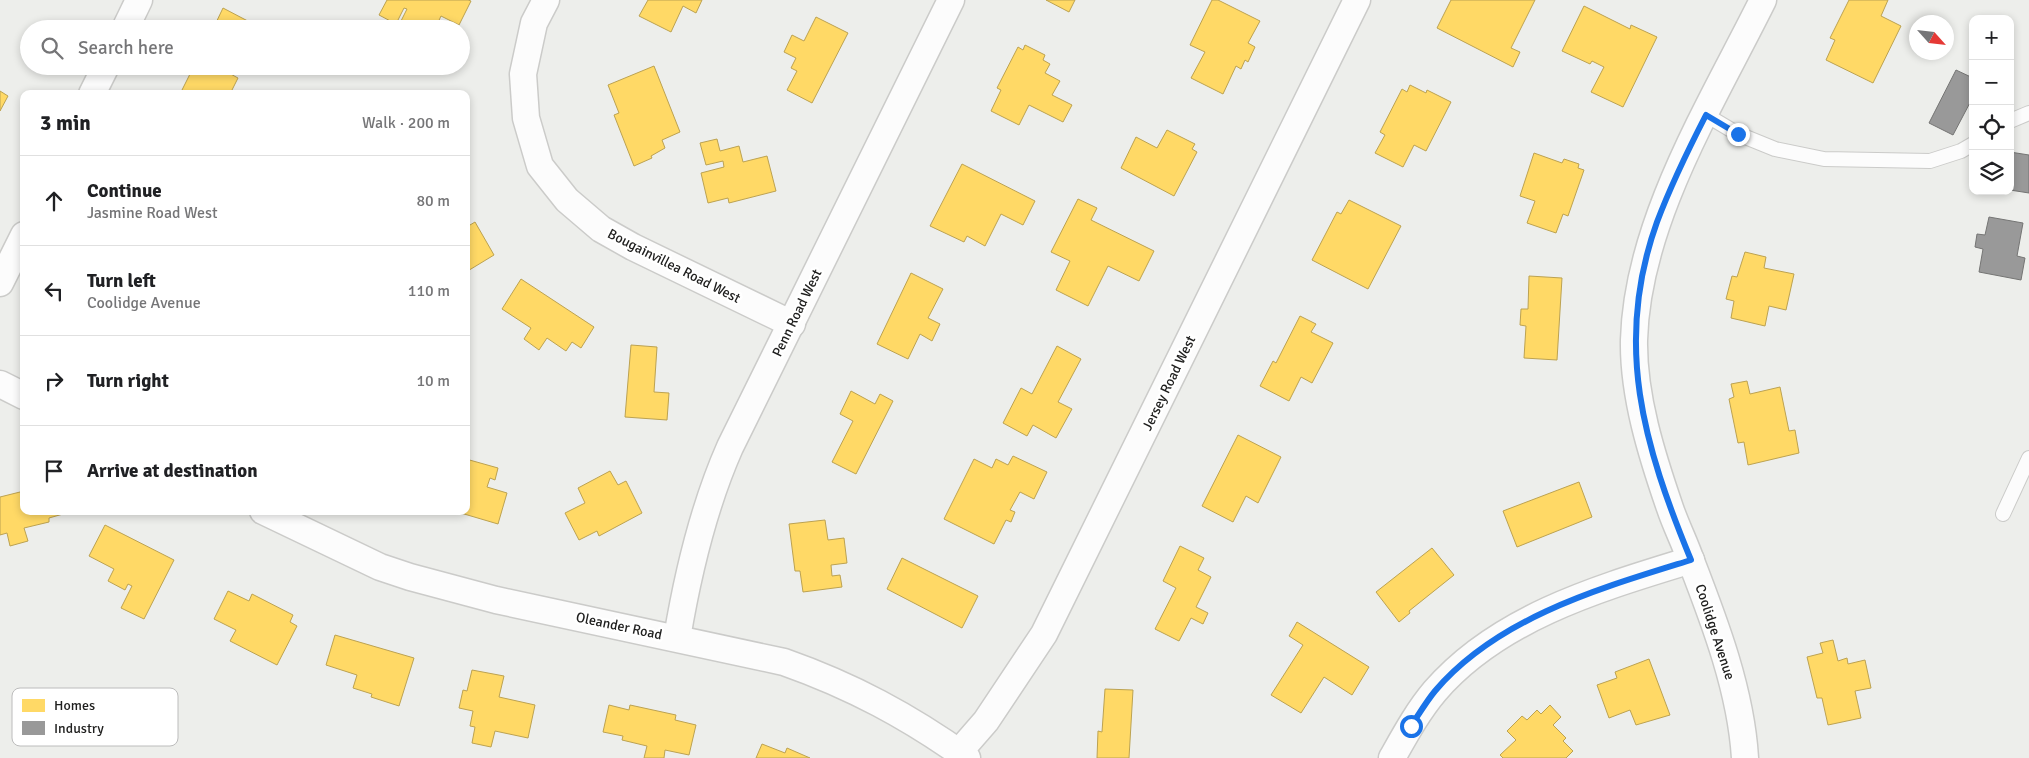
<!DOCTYPE html>
<meta charset="utf-8">
<style>
:root{--surface:#fff;--page:#f2f2f2;--text:#202124;--muted:#757577;--line:#e0e0e0}
body{margin:0;font-family:Signika,sans-serif;background:var(--page);color:var(--text)}
.controls{position:absolute;right:15px;top:15px;display:grid;overflow:hidden;border-radius:10px;box-shadow:0 2px 8px #0003}
.controls button{width:45px;height:45px;display:grid;place-items:center;padding:0;border:0;border-bottom:1px solid var(--line);background:var(--surface);color:var(--text);font:25px sans-serif}
.compass{position:absolute;left:1909px;top:15px;width:45px;height:45px;border-radius:50%;background:var(--surface);box-shadow:0 2px 8px #0003;rotate:117deg}
.stop{position:absolute;width:15px;height:15px;margin:-11px;border:4px solid #1a73e8;border-radius:50%;background:#fff}
.stop.end{background:#1a73e8;border-color:#fff;box-shadow:0 1px 5px #0008}
.list{margin:0;padding:0;list-style:none}
h2{display:flex;justify-content:space-between;align-items:center;height:65px;margin:0;padding:0 20px;font-size:21px}
h2 small{font-size:16px;font-weight:400;color:var(--muted)}
.list li{display:grid;grid-template-columns:32px 1fr auto;gap:15px;align-items:center;box-sizing:border-box;height:90px;padding:0 20px;border-top:1px solid var(--line)}
.list b{display:block;font-size:19px;white-space:nowrap}
.list p{margin:0;font-size:16px;white-space:nowrap;color:var(--muted)}
.list em{font-size:16px;font-style:normal;color:var(--muted)}
.icon{flex:none;width:28px;height:28px;fill:none;stroke:currentColor;stroke-width:2;stroke-linecap:round;stroke-linejoin:round}
.map{position:relative;flex:none;width:2029px;height:758px;overflow:hidden}
.search{position:absolute;background:var(--surface);box-shadow:0 2px 8px #0003;left:20px;top:20px;width:450px;height:55px;display:flex;align-items:center;gap:12px;box-sizing:border-box;padding:0 18px;border-radius:28px;color:var(--muted);font-size:19px}
.panel{position:absolute;background:var(--surface);box-shadow:0 2px 8px #0003;left:20px;top:90px;width:450px;height:425px;border-radius:10px}
.map>svg:first-child{display:block}
.homes{fill:#ffd966;stroke:#bca251}
.industry{fill:#999;stroke:#757574}
.lines{fill:none;stroke-linecap:round;stroke-linejoin:round}
.service-casing{stroke:#cbcbc9;stroke-width:16}
.minor-casing{stroke:#cbcbc9;stroke-width:29}
.service{stroke:#fcfcfc;stroke-width:14}
.minor{stroke:#fcfcfc;stroke-width:26}
.route{stroke:#1a73e8;stroke-width:6}
.labels{text-anchor:middle;dominant-baseline:central;stroke-width:5;stroke-linejoin:round;paint-order:stroke}
.street-label{font-size:14px;fill:#20201f;stroke:#fff}
.key{fill:#fff;stroke:#bcbcbc;stroke-width:1}
.key-label{font-size:14px;fill:#20201f}
</style>
<div class="map">
<svg width="2029" height="758" viewBox="0 0 2029 758">
<rect width="100%" height="100%" fill="#edeeeb"/>
<g class="homes">
<polygon points="387,0 468,0 471,1 459,25 441,16 435,29 397,29 407,9 404,8 396,24 379,15"/>
<polygon points="648,0 702,0 696,13 683,6 671,32 639,16"/>
<polygon points="1046,0 1075,0 1069,12"/>
<polygon points="1212,0 1218,0 1260,21 1248,43 1255,47 1248,62 1245,60 1241,69 1236,66 1223,94 1191,78 1205,52 1190,45"/>
<polygon points="1451,0 1535,0 1511,48 1520,52 1513,67 1437,28"/>
<polygon points="1849,0 1888,0 1881,16 1901,26 1873,83 1826,60 1835,40 1830,38"/>
<polygon points="1584,6 1630,29 1631,25 1657,37 1623,107 1591,92 1604,67 1592,61 1590,64 1562,51"/>
<polygon points="223,8 263,29 213,29"/>
<polygon points="816,17 848,33 812,103 787,90 797,71 791,68 796,58 784,52 792,35 804,41"/>
<polygon points="1025,45 1045,55 1043,60 1050,64 1045,73 1060,81 1052,95 1072,105 1063,122 1029,105 1019,125 991,111 1001,90 997,88 1018,47 1023,50"/>
<polygon points="194,66 230,66 227,72 238,78 230,94 180,94"/>
<polygon points="654,66 680,132 662,140 665,148 651,156 652,158 634,166 614,115 619,113 608,85"/>
<polygon points="1410,85 1426,93 1427,90 1451,102 1426,151 1414,145 1403,167 1375,153 1385,135 1380,132 1402,89 1407,92"/>
<polygon points="0,91 8,96 0,111"/>
<polygon points="1167,130 1195,144 1192,149 1197,152 1174,196 1121,168 1136,137 1157,148"/>
<polygon points="717,139 720,151 739,146 743,162 767,156 776,191 729,203 728,198 708,203 701,173 724,167 723,161 706,165 700,143"/>
<polygon points="1534,153 1562,163 1564,159 1579,164 1578,168 1584,170 1568,216 1563,214 1556,233 1527,223 1535,201 1520,196"/>
<polygon points="962,164 1035,201 1023,225 1001,214 985,246 967,236 964,242 930,226"/>
<polygon points="1078,199 1097,208 1091,220 1154,251 1139,281 1108,266 1088,306 1056,290 1070,261 1051,252"/>
<polygon points="1349,200 1401,226 1368,289 1312,260 1337,212 1341,214"/>
<polygon points="466,219 470,225 475,222 494,255 466,272"/>
<polygon points="1745,252 1766,257 1764,268 1794,274 1786,310 1769,306 1765,326 1731,318 1734,301 1726,299 1732,276 1737,277"/>
<polygon points="911,273 943,289 928,318 940,324 932,341 920,334 908,359 877,344"/>
<polygon points="1529,276 1562,278 1557,360 1524,358 1526,326 1520,325 1521,309 1528,309"/>
<polygon points="521,279 594,327 581,348 572,342 566,351 547,338 539,350 524,339 531,328 502,309"/>
<polygon points="1300,316 1316,324 1311,332 1333,343 1312,383 1301,377 1289,401 1260,386 1273,361 1276,363"/>
<polygon points="631,345 657,347 654,392 669,393 667,420 625,417"/>
<polygon points="1057,346 1081,359 1058,402 1072,409 1056,438 1033,425 1027,436 1003,423 1021,388 1032,394"/>
<polygon points="1747,381 1750,394 1780,387 1789,431 1795,430 1799,453 1748,465 1744,442 1738,443 1729,399 1734,397 1731,384"/>
<polygon points="851,391 875,404 880,394 893,401 856,474 832,462 853,421 840,414"/>
<polygon points="1238,435 1281,457 1258,503 1246,496 1233,522 1202,506"/>
<polygon points="1013,456 1047,472 1034,499 1020,492 1010,510 1015,512 1011,522 1006,520 994,544 944,519 974,459 992,468 996,459 1008,465"/>
<polygon points="466,459 498,468 495,480 490,478 487,487 507,493 498,524 454,511 466,511"/>
<polygon points="610,471 618,485 626,481 642,513 599,536 597,531 579,540 565,513 585,503 578,488"/>
<polygon points="1579,482 1592,517 1517,547 1503,511"/>
<polygon points="24,491 24,511 62,511 63,514 49,518 49,522 24,528 28,541 10,546 7,533 0,535 0,497"/>
<polygon points="825,520 828,540 844,538 847,563 831,565 832,576 840,575 842,587 803,592 800,571 795,571 789,524"/>
<polygon points="105,525 174,560 144,619 121,608 132,586 128,584 125,590 108,581 114,569 89,556"/>
<polygon points="1180,546 1204,558 1198,570 1211,577 1196,607 1208,613 1203,624 1191,618 1179,641 1155,629 1176,588 1163,581"/>
<polygon points="1432,548 1454,575 1409,611 1410,613 1399,622 1376,592"/>
<polygon points="902,558 978,596 962,628 887,589"/>
<polygon points="228,591 249,601 252,594 293,615 290,622 297,626 277,665 230,641 236,630 214,619"/>
<polygon points="1297,622 1369,667 1352,695 1324,677 1301,713 1271,695 1303,645 1289,636"/>
<polygon points="335,635 414,658 399,706 371,697 372,694 353,688 357,675 326,665"/>
<polygon points="1833,640 1838,661 1847,658 1848,664 1865,660 1871,688 1855,691 1861,718 1828,725 1822,698 1817,698 1807,657 1823,653 1820,643"/>
<polygon points="1649,659 1670,715 1636,725 1630,710 1609,718 1597,685 1617,678 1615,672"/>
<polygon points="472,670 504,676 499,697 535,705 528,738 495,731 491,747 472,743 475,727 470,726 473,711 459,708 463,690 467,691"/>
<polygon points="1105,689 1133,690 1129,758 1097,758 1098,731 1102,732"/>
<polygon points="609,705 629,710 630,705 676,715 675,720 696,725 689,755 665,750 664,758 644,758 647,746 622,740 623,736 603,732"/>
<polygon points="1550,705 1561,717 1553,725 1566,738 1563,741 1573,751 1566,758 1503,758 1500,755 1516,740 1507,731 1522,716 1527,720 1537,710 1541,714"/>
<polygon points="762,744 785,753 787,748 810,758 756,758"/>
</g>
<g class="industry">
<polygon points="1956,70 1973,78 1973,97 1953,135 1929,123"/>
<polygon points="2010,152 2029,155 2029,193 2010,190"/>
<polygon points="1989,217 2023,223 2017,256 2025,258 2021,280 1979,272 1983,249 1975,247 1977,234 1985,235"/>
</g>
<g class="lines">
<g class="service-casing">
<g id="service">
<polyline points="1706,115 1738,134 1775,149 1824,159 1930,161 1961,151 1973,144"/>
<polyline points="2010,121 2029,113"/>
<polyline points="2003,514 2029,458"/>
</g>
</g>
<g class="minor-casing">
<g id="minor">
<polyline points="546,0 534,23 523,74 526,118 540,166 567,200 601,229 633,247 792,324"/>
<polyline points="125,29 139,0"/>
<polyline points="92,94 106,66"/>
<polyline points="0,283 24,235"/>
<polyline points="0,384 24,396"/>
<path d="M263,511L380,567L410,577L496,600L784,662C852,686 908,716 967,758"/>
<path d="M677,638C688,572 703,508 730,447L951,0"/>
<polyline points="959,752 986,721 1044,634 1357,0"/>
<path d="M1392,758C1405,735 1418,711 1435,691C1499,617 1600,588 1691,560"/>
<path d="M1745,758C1741,691 1715,623 1691,561C1685,543 1676,526 1670,508C1652,456 1633,396 1634,340C1637,222 1712,103 1763,0"/>
</g>
</g>
<use href="#service" class="service"/>
<use href="#minor" class="minor"/>
</g>
<g class="lines">
<path class="route" d="M1411,726C1419,714 1426,702 1435,691C1498,617 1601,588 1691,560C1644,446 1613,344 1657,222C1671,185 1688,150 1706,115L1738,134"/>
</g>
<g class="labels">
<g class="street-label">
<text transform="translate(674 266) rotate(27)">Bougainvillea Road West</text>
<text transform="translate(797 313) rotate(-64)">Penn Road West</text>
<text transform="translate(1169 383) rotate(-64)">Jersey Road West</text>
<text transform="translate(619 626) rotate(12)">Oleander Road</text>
<text transform="translate(1715 632) rotate(72)">Coolidge Avenue</text>
</g>
</g>
<rect x="12" y="688" width="166" height="58" rx="8" class="key"/>
<rect x="22" y="699" width="23" height="13" fill="#ffd966"/>
<rect x="22" y="721" width="23" height="14" fill="#999"/>
<g class="key-label">
<text x="54" y="710">Homes</text>
<text x="54" y="733">Industry</text>
</g>
</svg>
<div class="controls">
<button>+</button>
<button>−</button>
<button><svg class="icon" aria-label="locate" viewBox="0 0 24 24"><circle cx="12" cy="12" r="6"/><path d="M12 2v4M12 18v4M2 12h4M18 12h4"/></svg></button>
<button><svg class="icon" aria-label="layers" viewBox="0 0 24 24"><path d="M12 4l9 5-9 5-9-5zM3 14l9 5 9-5"/></svg></button>
</div>
<svg class="compass" viewBox="-18 -18 36 36"><path d="M0-13l5 13h-10z" fill="#e53935"/><path d="M0 13l5-13h-10z" fill="#757577"/></svg>
<div class="stop" style="left:1411px;top:726px"></div>
<div class="stop end" style="left:1738px;top:134px"></div>
<div class="search"><svg class="icon" aria-label="search" viewBox="0 0 24 24"><circle cx="10" cy="10" r="6"/><path d="M15 15l6 6"/></svg>Search here</div>
<section class="panel">
<h2>3 min<small>Walk · 200 m</small></h2>
<ul class="list">
<li><svg class="icon" aria-label="ahead" viewBox="0 0 24 24"><path d="M12 20V5M6 11l6-6 6 6"/></svg><div><b>Continue</b><p>Jasmine Road West</p></div><em>80 m</em></li>
<li><svg class="icon" aria-label="left" viewBox="0 0 24 24"><path d="M17 20v-9H6M10 6l-5 5 5 5"/></svg><div><b>Turn left</b><p>Coolidge Avenue</p></div><em>110 m</em></li>
<li><svg class="icon" aria-label="right" viewBox="0 0 24 24"><path d="M7 20v-9h11M14 6l5 5-5 5"/></svg><div><b>Turn right</b></div><em>10 m</em></li>
<li><svg class="icon" aria-label="arrive" viewBox="0 0 24 24"><path d="M6 21V4h12l-3 4 3 4H6"/></svg><div><b>Arrive at destination</b></div></li>
</ul>
</section>
</div>
